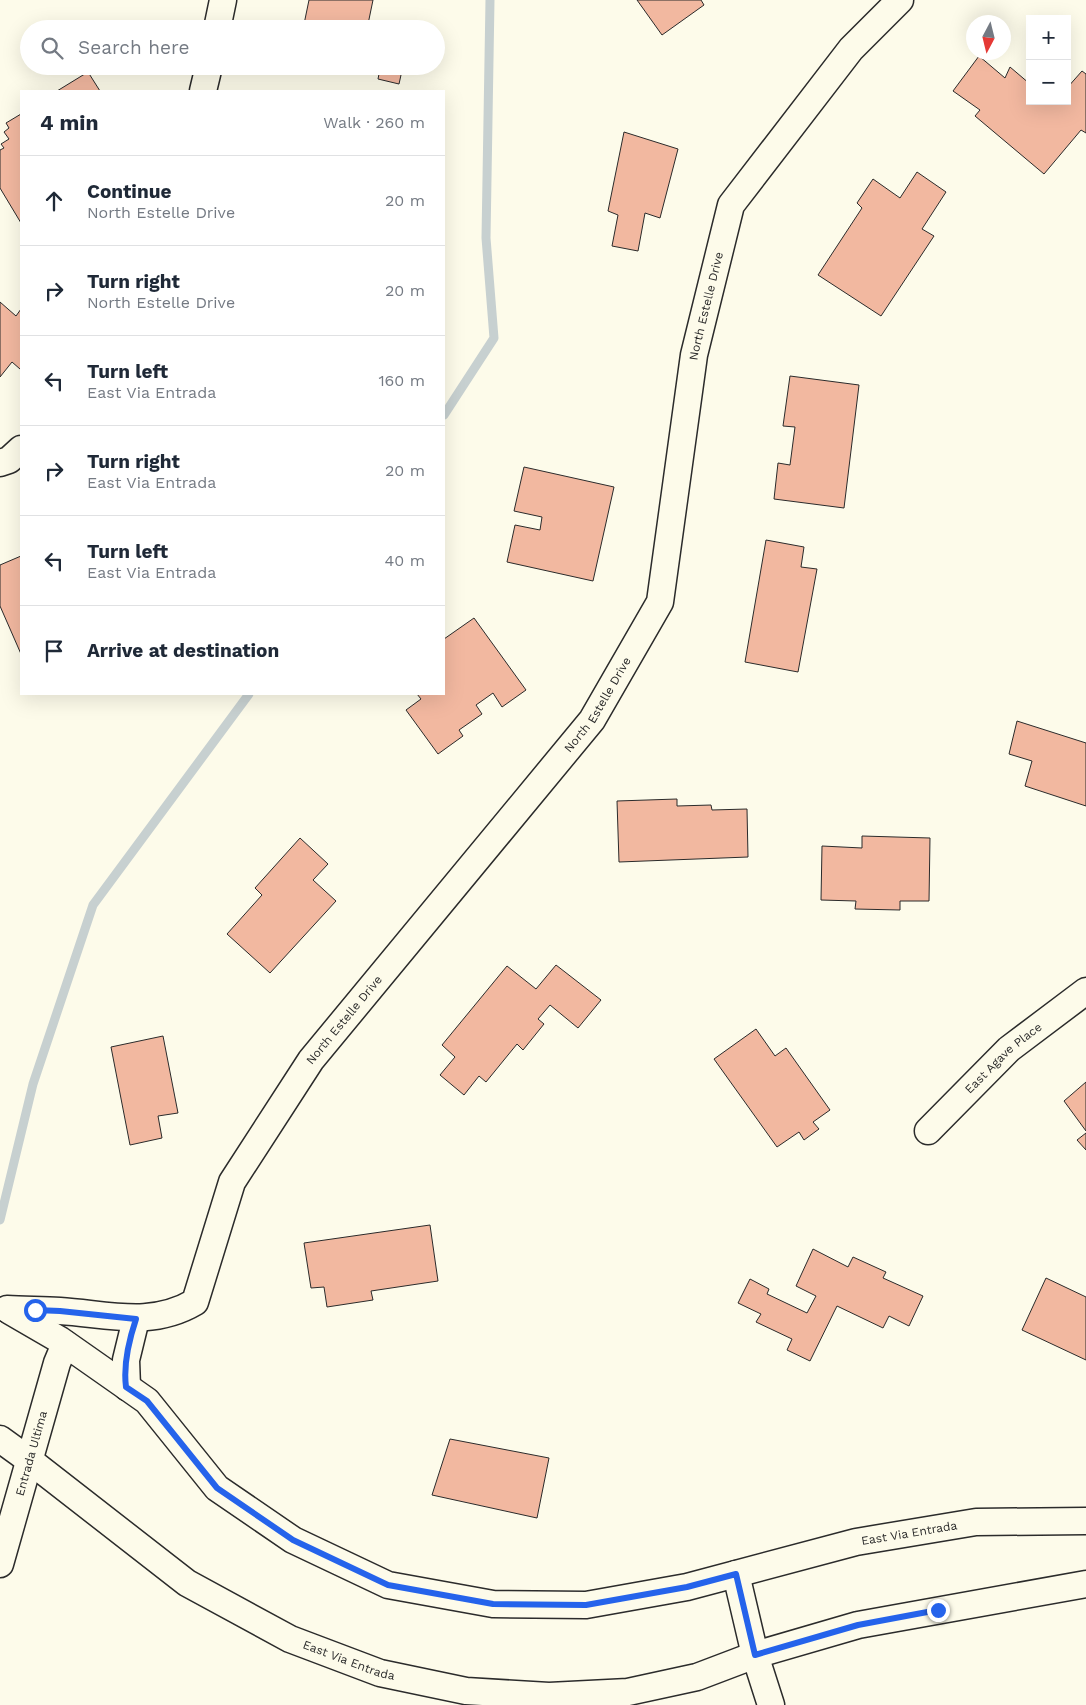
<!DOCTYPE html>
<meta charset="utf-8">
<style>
:root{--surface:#fff;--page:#f2f2f3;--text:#1f2937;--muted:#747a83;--line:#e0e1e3}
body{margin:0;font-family:"Work Sans",sans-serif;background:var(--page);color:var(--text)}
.controls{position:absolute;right:15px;top:15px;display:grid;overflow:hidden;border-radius:0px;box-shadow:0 5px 20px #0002}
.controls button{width:45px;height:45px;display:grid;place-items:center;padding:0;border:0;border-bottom:1px solid var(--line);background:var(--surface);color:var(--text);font:25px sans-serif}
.compass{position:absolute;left:966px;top:15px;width:45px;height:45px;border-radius:50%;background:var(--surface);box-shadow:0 5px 20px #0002;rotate:187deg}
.stop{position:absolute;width:15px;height:15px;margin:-11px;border:4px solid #2563eb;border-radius:50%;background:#fff}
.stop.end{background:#2563eb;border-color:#fff;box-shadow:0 1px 5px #0008}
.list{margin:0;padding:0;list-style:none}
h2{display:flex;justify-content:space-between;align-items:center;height:65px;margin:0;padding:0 20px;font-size:21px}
h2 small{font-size:16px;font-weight:400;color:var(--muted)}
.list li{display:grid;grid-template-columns:32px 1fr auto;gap:15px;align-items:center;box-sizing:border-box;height:90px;padding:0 20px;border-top:1px solid var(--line)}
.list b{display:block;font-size:19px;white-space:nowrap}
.list p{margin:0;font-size:16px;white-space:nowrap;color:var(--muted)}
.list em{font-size:16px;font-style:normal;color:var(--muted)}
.icon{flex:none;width:28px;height:28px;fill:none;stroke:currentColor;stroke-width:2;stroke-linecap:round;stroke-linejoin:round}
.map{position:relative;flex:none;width:1086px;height:1705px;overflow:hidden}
.search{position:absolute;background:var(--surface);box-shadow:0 5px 20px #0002;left:20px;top:20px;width:425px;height:55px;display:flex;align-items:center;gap:12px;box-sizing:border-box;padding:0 18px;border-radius:28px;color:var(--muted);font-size:19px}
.panel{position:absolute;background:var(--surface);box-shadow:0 5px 20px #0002;left:20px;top:90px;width:425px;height:605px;border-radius:0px}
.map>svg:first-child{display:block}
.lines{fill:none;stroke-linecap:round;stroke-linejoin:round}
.stream{stroke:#c7d0d0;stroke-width:9}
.building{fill:#f2b8a0;stroke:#2b2b2b}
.street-casing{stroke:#2b2b2b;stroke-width:29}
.street{stroke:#fdfbea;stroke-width:26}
.route{stroke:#2563eb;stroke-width:6}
.labels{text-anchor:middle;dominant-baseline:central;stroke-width:4;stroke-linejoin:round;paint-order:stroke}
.street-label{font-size:12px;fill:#2b2b2b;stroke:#fdfbea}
</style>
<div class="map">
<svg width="1086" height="1705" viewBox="0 0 1086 1705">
<rect width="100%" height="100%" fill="#fdfbea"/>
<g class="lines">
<g class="stream">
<polyline points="444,415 494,338 486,238 490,0"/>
<polyline points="0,1220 33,1084 93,905 249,694"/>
</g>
</g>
<g class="building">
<polygon points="309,0 373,0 367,29 303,29"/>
<polygon points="637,0 701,0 704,5 662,35"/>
<polygon points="979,56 1005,78 1010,67 1030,84 1030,101 1050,101 1053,104 1056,101 1067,101 1067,88 1082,71 1086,74 1086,133 1081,130 1044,174 975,116 980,110 953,91"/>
<polygon points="365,66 403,66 399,84 378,79 379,74 364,70"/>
<polygon points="88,72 100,91 57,91"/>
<polygon points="21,114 21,223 0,188 0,150 4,148 1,144 9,139 4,132 9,128 6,123"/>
<polygon points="624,132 678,149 660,218 645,213 638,251 612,246 618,215 608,211"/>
<polygon points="917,172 946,192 922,229 934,236 881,316 818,275 862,208 857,203 873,179 900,198"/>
<polygon points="0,302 16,316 21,309 21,367 20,369 12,362 0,377"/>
<polygon points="790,376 859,385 844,508 774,499 778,463 790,465 795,427 783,426"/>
<polygon points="524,467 614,487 593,581 507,562 515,525 540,530 542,517 514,511"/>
<polygon points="766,540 804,547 801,567 817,569 798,672 745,662"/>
<polygon points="21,556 21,654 0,606 0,565"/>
<polygon points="474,618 526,690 502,707 493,693 476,705 482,714 459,730 463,736 438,754 406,710 421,699 417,694 444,694 444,639"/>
<polygon points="1017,721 1086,743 1086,806 1025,786 1032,761 1009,754"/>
<polygon points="677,799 677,806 711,805 712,810 747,809 748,857 619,862 617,801"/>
<polygon points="862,836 930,838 929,901 900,901 900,910 855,909 856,901 821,900 822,846 862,848"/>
<polygon points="300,838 328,864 313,880 336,901 270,973 227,934 262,895 255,888"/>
<polygon points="556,965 601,1000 578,1028 550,1005 538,1019 544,1024 523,1050 517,1044 486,1082 479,1076 464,1095 440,1075 455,1057 442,1045 507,966 536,989"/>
<polygon points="756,1029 775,1056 786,1048 830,1110 813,1122 819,1129 804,1140 799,1132 777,1147 714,1059"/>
<polygon points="163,1036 178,1113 158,1116 162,1138 130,1145 111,1047"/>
<polygon points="1086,1082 1086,1131 1064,1101"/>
<polygon points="1086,1133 1086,1150 1077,1140"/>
<polygon points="430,1225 438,1281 371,1291 373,1300 327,1307 324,1287 311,1288 304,1243"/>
<polygon points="813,1249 848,1267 853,1257 886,1272 883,1278 923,1296 909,1326 889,1316 883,1328 837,1306 810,1361 787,1350 792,1339 756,1322 761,1314 738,1303 750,1279 769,1289 767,1294 807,1313 816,1296 796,1286"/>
<polygon points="1046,1278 1086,1297 1086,1360 1022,1330"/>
<polygon points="450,1439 549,1458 537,1518 432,1495"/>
</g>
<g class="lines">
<g class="street-casing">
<g id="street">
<polyline points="217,29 223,0"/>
<polyline points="203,91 209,66"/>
<polyline points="0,463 9,460 21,449"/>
<path id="s1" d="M928,1131L1009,1049L1086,991"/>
<path id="s2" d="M7,1309C25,1310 43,1310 60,1311C108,1314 151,1328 195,1302L232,1182L311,1060L592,720L660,602L694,355L731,205L851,49L900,0"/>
<path id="s3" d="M10,1311L60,1340L147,1401L217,1488L293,1540L388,1585L493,1604L586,1605L687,1587L856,1542L976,1522L1086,1521"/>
<polyline points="127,1387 126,1360 136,1319"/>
<path id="s4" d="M0,1439L29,1460L187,1583L290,1639L380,1673L466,1691L549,1696L628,1692L697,1677L755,1655L858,1625L1086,1584"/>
<path id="s5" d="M0,1564L57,1363L65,1344"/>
<polyline points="736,1574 755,1655 771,1705"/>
</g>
</g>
<use href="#street" class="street"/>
</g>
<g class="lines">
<path class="route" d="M35,1310L60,1311L136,1319C129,1340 123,1364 126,1387L147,1401L217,1488L293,1540L388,1585L493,1604L586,1605L687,1587L736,1574L755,1655L858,1625L938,1610"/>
</g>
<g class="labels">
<g class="street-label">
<text stroke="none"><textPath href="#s2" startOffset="1339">North Estelle Drive</textPath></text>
<text stroke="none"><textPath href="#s2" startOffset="919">North Estelle Drive</textPath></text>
<text stroke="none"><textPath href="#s2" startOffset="514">North Estelle Drive</textPath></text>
<text stroke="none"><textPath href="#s1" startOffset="105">East Agave Place</textPath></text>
<text stroke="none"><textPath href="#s5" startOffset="115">Entrada Ultima</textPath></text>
<text stroke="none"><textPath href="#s3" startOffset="1004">East Via Entrada</textPath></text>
<text stroke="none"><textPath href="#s4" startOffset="416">East Via Entrada</textPath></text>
</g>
</g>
</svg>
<div class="controls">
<button>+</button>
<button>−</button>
</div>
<svg class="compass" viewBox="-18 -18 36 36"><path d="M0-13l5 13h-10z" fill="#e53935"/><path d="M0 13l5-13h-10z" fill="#747a83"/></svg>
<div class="stop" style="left:35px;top:1310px"></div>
<div class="stop end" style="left:938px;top:1610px"></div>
<div class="search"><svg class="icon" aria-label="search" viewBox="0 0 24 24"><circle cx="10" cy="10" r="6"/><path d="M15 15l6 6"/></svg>Search here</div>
<section class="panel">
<h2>4 min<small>Walk · 260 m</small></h2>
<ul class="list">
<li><svg class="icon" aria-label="ahead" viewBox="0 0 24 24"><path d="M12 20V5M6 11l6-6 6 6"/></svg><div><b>Continue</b><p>North Estelle Drive</p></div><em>20 m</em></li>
<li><svg class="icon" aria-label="right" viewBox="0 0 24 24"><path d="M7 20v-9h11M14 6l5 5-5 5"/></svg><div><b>Turn right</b><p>North Estelle Drive</p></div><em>20 m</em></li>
<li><svg class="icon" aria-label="left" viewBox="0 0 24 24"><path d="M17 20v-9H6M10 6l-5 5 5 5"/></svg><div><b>Turn left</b><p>East Via Entrada</p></div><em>160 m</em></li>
<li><svg class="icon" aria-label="right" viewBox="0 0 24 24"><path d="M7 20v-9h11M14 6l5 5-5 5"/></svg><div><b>Turn right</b><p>East Via Entrada</p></div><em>20 m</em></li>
<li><svg class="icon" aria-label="left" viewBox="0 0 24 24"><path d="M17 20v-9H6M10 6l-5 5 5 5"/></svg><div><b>Turn left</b><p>East Via Entrada</p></div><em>40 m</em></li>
<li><svg class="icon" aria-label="arrive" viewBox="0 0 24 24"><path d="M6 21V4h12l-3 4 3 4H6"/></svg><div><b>Arrive at destination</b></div></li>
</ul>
</section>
</div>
